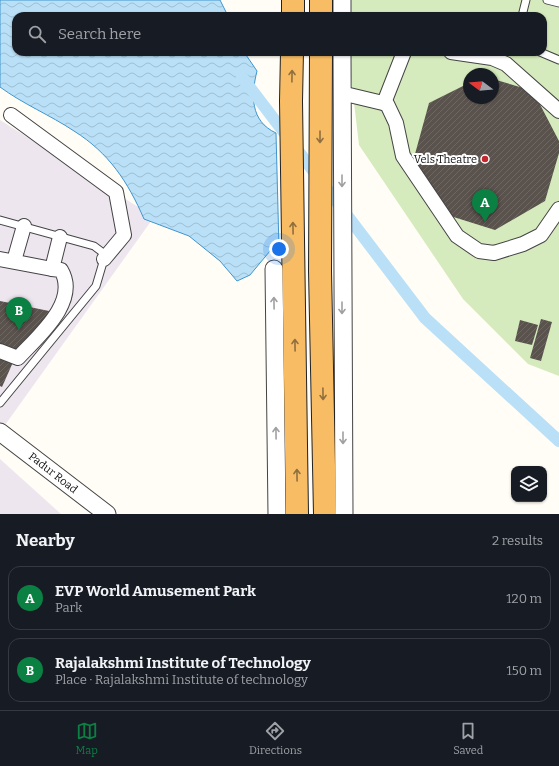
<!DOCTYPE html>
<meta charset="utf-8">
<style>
:root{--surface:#171b24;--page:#242831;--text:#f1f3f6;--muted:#9ea1a6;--line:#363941;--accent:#0b8043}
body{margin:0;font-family:Bitter,serif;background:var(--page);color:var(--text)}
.controls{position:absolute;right:12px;bottom:12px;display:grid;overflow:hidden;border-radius:8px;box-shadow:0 1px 3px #0004}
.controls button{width:36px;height:36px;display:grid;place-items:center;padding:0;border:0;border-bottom:1px solid var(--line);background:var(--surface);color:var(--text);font:20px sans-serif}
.compass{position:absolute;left:463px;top:68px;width:36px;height:36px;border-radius:50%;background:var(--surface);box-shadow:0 1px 3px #0004;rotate:286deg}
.you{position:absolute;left:279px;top:249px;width:14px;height:14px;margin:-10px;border:3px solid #fff;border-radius:50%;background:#1a73e8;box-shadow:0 0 0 6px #1a73e833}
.badge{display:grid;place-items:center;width:26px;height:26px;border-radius:50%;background:var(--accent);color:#fff;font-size:13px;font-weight:700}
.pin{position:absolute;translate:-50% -33px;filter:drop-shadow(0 1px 2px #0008)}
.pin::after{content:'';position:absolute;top:21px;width:14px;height:12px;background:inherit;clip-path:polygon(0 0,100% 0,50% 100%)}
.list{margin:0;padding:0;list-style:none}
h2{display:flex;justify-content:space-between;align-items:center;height:52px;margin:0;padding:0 16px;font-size:17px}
h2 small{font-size:13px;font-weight:400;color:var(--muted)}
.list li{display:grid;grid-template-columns:26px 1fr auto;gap:12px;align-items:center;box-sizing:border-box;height:64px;margin:0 8px 8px;padding:0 8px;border:1px solid var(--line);border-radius:12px}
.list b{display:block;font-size:15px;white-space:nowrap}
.list p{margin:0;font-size:13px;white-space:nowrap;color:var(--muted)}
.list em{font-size:13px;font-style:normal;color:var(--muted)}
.icon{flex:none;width:22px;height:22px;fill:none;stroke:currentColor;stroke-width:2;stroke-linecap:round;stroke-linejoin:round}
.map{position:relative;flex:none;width:559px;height:514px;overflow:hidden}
.search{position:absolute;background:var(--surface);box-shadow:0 1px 3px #0004;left:12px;right:12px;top:12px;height:44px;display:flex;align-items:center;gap:10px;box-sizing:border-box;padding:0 14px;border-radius:12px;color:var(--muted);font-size:15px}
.sheet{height:196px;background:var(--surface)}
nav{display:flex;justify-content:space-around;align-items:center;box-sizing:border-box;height:56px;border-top:1px solid var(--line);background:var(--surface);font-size:11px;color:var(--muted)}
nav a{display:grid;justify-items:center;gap:2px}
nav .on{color:var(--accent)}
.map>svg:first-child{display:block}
.industrial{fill:#eee6ef}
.park{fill:#d5ebbd;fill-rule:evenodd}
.water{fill:url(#water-waves);stroke:#3f96cf}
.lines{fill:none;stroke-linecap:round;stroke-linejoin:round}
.canal{stroke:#b9e0f7;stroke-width:12}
.building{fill:url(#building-hatch)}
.service-casing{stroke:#444;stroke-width:9}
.minor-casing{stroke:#444;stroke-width:16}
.tertiary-casing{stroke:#444;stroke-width:19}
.trunk-casing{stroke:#222;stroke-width:24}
.service{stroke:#fff;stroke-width:7}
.minor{stroke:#fff;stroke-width:14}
.tertiary{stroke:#fff;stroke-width:17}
.trunk{stroke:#f7bc64;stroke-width:22}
.oneway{stroke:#906f3f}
.oneway2{stroke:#a0a0a0}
.poi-dot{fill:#c4262e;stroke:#fff;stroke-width:1.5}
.labels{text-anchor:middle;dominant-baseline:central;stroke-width:4;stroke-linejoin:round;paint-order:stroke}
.poi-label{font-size:11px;fill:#111;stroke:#fff;text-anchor:end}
.street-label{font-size:11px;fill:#111;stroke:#fff}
</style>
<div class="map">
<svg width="559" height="514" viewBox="0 0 559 514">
<defs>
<pattern id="water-waves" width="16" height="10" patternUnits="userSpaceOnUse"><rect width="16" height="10" fill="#b9e0f7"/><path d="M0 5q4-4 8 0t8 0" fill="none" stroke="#9ebfd3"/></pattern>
<pattern id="building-hatch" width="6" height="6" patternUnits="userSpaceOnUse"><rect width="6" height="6" fill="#5a524d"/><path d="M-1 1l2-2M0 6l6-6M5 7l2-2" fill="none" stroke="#6d6662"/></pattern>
</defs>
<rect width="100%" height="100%" fill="#fffdf5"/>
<g class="industrial">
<polygon points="0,120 154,217 0,432"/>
<polygon points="0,459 61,514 0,514"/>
</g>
<path class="park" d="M348,0H559V376L528,364L463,299L359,145L348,52H543V16H347ZM469,74H493V98H469Z"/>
<path class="water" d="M0,0H220L228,16H16V52H244L257,71C251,95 250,121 276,133L279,249L270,251L250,275L237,281L220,261L189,236L144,219C128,182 109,153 74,131C50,115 23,104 0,87Z"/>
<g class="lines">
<polyline class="canal" points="242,77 425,318 559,441"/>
</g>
<g class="building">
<polygon points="493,79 533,91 559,141 559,153 545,201 495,230 444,214 412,165 429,103 469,83 469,98 493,98"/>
<polygon points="0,301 54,312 17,353 0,348"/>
<polygon points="541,319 552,322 541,361 530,358"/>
<polygon points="520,320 538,325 532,345 515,341"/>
<polygon points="0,354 14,360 2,387 0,386"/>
</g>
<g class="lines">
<g class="service-casing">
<g id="service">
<polyline points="547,0 559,3"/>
<polyline points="522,16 526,0"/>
<polyline points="540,52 559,60"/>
<polyline points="0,220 94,246 102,252 104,259 96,286 0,403"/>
</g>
</g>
<g class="minor-casing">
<g id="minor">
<polyline points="451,52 492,58 506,64 559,111"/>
<polyline points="341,93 387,104 396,123 403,156 457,236 479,251 494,253 523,244 541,235 559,209"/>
<polyline points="384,103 404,52"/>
<polyline points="11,115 116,192 124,235 104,259"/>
<polyline points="0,259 52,269"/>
<polyline points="14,261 24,226"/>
<path d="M0,351L18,358C37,337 80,302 61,270L52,269L60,237"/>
</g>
</g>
<g class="tertiary-casing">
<g id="tertiary">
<polyline points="342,16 342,0"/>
<polyline points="342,52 344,514"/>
<polyline points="274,269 277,514"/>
<polyline points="0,432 107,514"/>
</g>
</g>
<g class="trunk-casing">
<g id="trunk">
<polyline points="293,16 293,0"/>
<polyline points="321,16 321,0"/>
<polyline points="292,52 291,101 297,514"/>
<polyline points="321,52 320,271 325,514"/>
</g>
</g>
<use href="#service" class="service"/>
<use href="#minor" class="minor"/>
<use href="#tertiary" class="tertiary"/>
<use href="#trunk" class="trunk"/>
</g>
<defs><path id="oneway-shaft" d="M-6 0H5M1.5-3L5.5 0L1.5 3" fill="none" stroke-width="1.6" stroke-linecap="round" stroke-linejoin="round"/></defs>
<g class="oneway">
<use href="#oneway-shaft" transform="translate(292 76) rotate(-89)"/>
<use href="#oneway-shaft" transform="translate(320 137) rotate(90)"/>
<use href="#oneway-shaft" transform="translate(293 228) rotate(-91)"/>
<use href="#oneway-shaft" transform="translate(295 345) rotate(-91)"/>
<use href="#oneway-shaft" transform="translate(323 394) rotate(89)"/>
<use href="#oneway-shaft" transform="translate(297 475) rotate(-91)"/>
</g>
<g class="oneway2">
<use href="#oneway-shaft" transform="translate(342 181) rotate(90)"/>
<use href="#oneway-shaft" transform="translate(274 303) rotate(-91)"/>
<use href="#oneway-shaft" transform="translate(342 308) rotate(90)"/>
<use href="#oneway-shaft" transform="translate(276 433) rotate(-91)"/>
<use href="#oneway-shaft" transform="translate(343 438) rotate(90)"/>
</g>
<circle class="poi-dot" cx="485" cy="159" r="4"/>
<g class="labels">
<g class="poi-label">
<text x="477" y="159">Vels Theatre</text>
</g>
<g class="street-label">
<text transform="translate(53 473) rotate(38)">Padur Road</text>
</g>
</g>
</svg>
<div class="controls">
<button><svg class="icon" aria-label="layers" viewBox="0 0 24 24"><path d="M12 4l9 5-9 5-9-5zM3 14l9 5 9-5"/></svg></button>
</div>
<svg class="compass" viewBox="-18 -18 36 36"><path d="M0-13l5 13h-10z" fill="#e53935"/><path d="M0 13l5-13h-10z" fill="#9ea1a6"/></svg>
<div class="you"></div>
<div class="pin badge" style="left:485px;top:222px">A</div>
<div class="pin badge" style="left:19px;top:330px">B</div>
<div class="search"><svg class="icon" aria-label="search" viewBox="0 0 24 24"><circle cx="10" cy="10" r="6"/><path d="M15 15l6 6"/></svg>Search here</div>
</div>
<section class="sheet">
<h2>Nearby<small>2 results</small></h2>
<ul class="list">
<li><span class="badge">A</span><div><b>EVP World Amusement Park</b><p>Park</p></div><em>120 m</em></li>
<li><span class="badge">B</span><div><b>Rajalakshmi Institute of Technology</b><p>Place · Rajalakshmi Institute of technology</p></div><em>150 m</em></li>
</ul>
</section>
<nav>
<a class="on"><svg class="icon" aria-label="map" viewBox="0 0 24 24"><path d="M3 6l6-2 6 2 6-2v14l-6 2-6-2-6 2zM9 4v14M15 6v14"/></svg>Map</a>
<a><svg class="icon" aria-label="directions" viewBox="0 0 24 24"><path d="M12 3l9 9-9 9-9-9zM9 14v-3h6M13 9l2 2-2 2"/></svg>Directions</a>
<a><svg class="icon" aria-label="saved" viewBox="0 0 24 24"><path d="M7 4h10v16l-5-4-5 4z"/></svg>Saved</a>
</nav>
